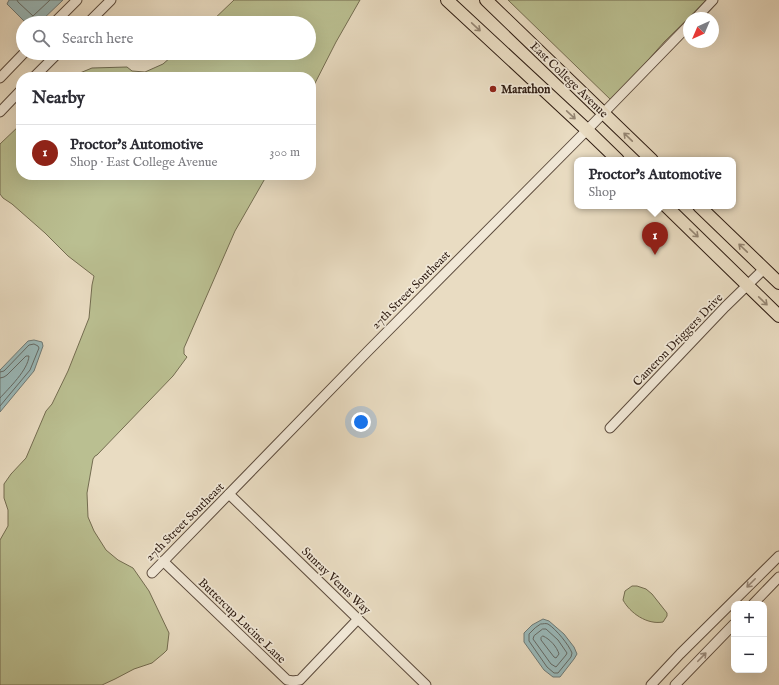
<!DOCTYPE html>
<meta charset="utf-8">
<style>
:root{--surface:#fff;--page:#f7f7f7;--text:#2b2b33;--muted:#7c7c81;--line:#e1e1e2;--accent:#8f2418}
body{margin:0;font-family:"IM FELL English",serif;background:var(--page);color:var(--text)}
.controls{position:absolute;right:12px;bottom:12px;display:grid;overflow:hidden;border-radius:8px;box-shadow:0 4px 16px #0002}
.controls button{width:36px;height:36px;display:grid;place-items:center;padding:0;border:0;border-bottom:1px solid var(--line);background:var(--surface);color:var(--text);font:20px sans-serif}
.compass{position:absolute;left:683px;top:12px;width:36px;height:36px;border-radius:50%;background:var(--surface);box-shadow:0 4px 16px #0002;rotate:224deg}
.you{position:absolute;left:361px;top:422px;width:14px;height:14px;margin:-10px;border:3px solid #fff;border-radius:50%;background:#1a73e8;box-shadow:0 0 0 6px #1a73e833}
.badge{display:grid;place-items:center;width:26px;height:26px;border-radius:50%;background:var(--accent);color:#fff;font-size:13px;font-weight:700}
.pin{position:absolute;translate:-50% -33px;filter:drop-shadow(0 1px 2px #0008)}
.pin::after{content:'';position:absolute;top:21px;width:14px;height:12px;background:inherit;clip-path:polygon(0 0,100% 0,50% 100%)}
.popup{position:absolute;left:574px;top:157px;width:162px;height:52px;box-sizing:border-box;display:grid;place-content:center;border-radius:8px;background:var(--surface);filter:drop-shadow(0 1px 3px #0005);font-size:13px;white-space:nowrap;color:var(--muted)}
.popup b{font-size:15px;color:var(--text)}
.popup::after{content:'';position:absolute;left:50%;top:100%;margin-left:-8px;border:8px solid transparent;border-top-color:var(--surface)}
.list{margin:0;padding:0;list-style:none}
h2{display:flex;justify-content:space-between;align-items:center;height:52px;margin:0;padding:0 16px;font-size:17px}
h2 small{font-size:13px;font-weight:400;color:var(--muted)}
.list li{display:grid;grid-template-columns:26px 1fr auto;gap:12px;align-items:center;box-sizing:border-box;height:56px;padding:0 16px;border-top:1px solid var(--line)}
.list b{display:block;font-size:15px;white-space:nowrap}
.list p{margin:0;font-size:13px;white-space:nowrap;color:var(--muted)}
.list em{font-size:13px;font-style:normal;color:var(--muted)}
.icon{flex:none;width:22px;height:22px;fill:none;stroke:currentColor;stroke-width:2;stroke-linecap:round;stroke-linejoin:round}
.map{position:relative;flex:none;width:779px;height:685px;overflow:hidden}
.search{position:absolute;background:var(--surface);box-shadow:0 4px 16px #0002;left:16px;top:16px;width:300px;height:44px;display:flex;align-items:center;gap:10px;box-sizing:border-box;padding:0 14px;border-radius:22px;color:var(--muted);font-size:15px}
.panel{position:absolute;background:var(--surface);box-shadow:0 4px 16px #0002;left:16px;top:72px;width:300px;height:108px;border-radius:16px}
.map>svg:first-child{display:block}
.green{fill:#babf91;stroke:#746d51}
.water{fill:#9ababb;stroke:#6e7a77}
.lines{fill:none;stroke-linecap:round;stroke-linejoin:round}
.shore{stroke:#646a66;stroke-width:1}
.minor-casing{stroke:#5c4b3d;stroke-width:11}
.major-casing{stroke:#2d1b11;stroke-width:14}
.minor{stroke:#f1e8d7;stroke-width:9}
.major{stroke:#e9dcc2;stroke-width:12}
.oneway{stroke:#948572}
.oneway2{stroke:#998c7e}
.poi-dot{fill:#8f2418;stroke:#f1e8d7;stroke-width:1.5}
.labels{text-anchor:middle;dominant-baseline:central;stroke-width:3.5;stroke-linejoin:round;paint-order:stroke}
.street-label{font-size:12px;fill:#2d1b11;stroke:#f1e8d7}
.poi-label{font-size:12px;font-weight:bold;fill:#2d1b11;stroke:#f1e8d7;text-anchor:start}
</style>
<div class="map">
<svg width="779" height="685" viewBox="0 0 779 685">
<rect width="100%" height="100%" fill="#e9dcc2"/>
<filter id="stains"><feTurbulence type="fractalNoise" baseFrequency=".005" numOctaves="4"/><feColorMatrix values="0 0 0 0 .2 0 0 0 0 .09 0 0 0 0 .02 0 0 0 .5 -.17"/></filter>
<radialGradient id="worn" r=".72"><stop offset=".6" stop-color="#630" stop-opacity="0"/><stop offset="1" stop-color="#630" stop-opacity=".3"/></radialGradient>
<g class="green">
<polygon points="234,0 360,0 336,42 311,91 311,77 72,77 75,75 92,68 127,67 132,71 145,72 163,64 171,57 174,53 309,53 309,23 210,23"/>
<polygon points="508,0 707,0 664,42 635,75 611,100"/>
<polygon points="21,124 21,175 267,175 235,231 184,348 184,354 187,357 173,376 97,455 95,456 93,459 87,493 88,517 94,531 106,550 118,560 133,568 149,591 169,633 167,650 164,653 152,663 134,669 115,679 102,685 0,685 0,540 8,526 8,510 4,498 4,484 11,474 26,458 46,411 52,404 68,371 89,318 92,285 94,276 68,256 45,233 12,204 3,198 0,194 0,144"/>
<path d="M632,586H637L646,589L652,594L667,613V616L663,622C647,625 630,613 623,600L625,591Z"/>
</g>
<g class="water">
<polygon points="9,0 63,0 39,23 26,23 7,4"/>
<polygon points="34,340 42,342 43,346 34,371 0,412 0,370 28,341"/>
<polygon points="543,619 549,621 564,634 574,647 577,654 574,659 560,677 553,677 544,670 524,642 524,633 532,625"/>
</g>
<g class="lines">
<g class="shore">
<polyline points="17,0 18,2 33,16 50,0"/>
<polyline points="0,372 4,371 29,345 34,344 38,346 39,348 30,370 0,406"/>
<path d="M0,378L4,377L7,375L26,356H29C28,370 9,388 0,398"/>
<path d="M541,624C544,624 545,623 548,624C556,629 569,645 572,653L571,657L558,673H554L547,667L529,641V634L535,628Z"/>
<polygon points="543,629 546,629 558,640 567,653 566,655 556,667 551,664 533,639 534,636"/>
<path d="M543,636C550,639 557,647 559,654L556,658L554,657L541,640V638Z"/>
</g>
<g class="minor-casing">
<g id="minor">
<polyline points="696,18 713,0"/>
<polyline points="54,23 77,0"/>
<polyline points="88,23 111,0"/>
<polyline points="34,77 58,53"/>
<polyline points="0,78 24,53"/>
<polyline points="0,112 21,90"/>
<polyline points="610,428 725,307 764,269"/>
<polyline points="229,494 426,685"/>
<polyline points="163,561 287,680 293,681 300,680 358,619"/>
<polyline points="152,573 368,351 587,130 689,25"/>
<polyline points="753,604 779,577"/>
<polyline points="651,685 680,654 779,556"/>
<polyline points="675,685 734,624"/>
</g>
</g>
<g class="major-casing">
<g id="major">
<polyline points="447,0 587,130 618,160"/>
<polyline points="486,0 652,160"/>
<polyline points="666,206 779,316"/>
<polyline points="699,206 779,283"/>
</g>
</g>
<use href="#minor" class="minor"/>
<use href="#major" class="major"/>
</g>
<defs><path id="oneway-shaft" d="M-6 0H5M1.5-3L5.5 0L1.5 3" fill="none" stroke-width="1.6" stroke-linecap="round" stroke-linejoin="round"/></defs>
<g class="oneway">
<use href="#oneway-shaft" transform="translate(476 27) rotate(43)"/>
<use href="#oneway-shaft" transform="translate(571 115) rotate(43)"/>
<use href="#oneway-shaft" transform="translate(628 137) rotate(-136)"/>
<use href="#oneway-shaft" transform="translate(694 233) rotate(44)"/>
<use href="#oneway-shaft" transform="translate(743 248) rotate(-136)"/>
<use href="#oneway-shaft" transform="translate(763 301) rotate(44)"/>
</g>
<g class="oneway2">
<use href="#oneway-shaft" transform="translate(751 583) rotate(135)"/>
<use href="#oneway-shaft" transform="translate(702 657) rotate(-46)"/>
</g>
<circle class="poi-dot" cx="493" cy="89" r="4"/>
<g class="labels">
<g class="street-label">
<text transform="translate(569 80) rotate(44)">East College Avenue</text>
<text transform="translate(411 290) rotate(-45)">27th Street Southeast</text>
<text transform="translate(678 340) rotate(-46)">Cameron Driggers Drive</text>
<text transform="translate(185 522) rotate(-45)">27th Street Southeast</text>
<text transform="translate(336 581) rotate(44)">Sunray Venus Way</text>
<text transform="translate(242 621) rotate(44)">Buttercup Lucine Lane</text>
</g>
<g class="poi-label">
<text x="501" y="89">Marathon</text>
</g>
</g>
<rect width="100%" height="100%" filter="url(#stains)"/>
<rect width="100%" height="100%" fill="url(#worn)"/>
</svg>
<div class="controls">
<button>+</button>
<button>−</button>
</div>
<svg class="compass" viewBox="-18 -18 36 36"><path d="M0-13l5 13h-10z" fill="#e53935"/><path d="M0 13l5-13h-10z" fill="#7c7c81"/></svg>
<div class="you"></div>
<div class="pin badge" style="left:655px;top:255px">1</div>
<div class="popup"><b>Proctor's Automotive</b>Shop</div>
<div class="search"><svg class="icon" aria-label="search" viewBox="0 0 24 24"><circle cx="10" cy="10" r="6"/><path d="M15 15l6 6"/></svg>Search here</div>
<section class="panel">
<h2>Nearby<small></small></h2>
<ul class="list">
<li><span class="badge">1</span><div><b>Proctor's Automotive</b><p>Shop · East College Avenue</p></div><em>300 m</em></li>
</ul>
</section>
</div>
